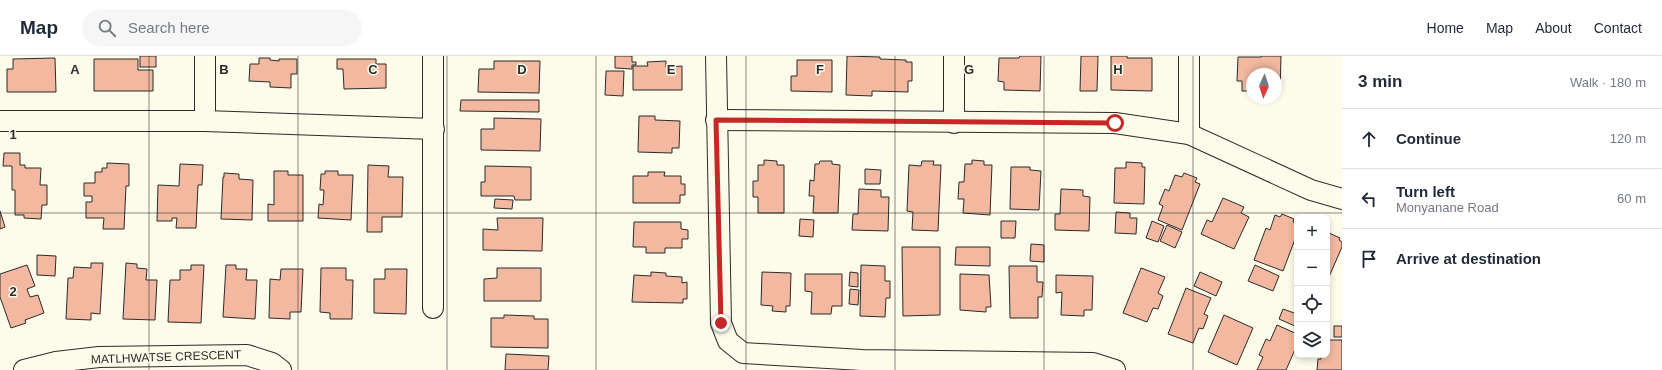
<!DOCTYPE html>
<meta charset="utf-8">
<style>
:root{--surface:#fff;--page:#f6f6f7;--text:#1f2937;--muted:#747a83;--line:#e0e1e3}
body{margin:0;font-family:Arial,sans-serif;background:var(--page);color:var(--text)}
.controls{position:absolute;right:12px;bottom:12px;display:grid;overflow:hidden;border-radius:8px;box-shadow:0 2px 6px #0003}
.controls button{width:36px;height:36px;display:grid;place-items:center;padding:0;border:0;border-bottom:1px solid var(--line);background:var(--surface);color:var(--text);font:20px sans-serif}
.compass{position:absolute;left:1246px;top:12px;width:36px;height:36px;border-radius:50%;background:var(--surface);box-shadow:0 2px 6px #0003;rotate:183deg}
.stop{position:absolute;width:12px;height:12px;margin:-9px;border:3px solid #c62828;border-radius:50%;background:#fff}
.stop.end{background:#c62828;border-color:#fff;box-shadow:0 1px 4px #0008}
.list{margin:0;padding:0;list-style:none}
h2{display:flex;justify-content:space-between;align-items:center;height:52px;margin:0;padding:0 16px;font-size:17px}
h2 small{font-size:13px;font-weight:400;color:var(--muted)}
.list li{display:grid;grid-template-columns:26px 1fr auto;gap:12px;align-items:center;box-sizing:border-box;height:60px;padding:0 16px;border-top:1px solid var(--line)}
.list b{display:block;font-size:15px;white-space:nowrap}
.list p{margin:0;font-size:13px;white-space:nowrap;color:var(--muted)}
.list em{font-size:13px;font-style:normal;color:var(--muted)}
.icon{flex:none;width:22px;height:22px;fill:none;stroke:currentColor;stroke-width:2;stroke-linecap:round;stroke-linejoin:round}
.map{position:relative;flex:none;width:1342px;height:314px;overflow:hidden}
header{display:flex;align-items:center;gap:24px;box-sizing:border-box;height:56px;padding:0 20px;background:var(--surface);border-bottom:1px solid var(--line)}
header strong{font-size:19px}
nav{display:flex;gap:22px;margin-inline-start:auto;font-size:14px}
.search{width:280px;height:36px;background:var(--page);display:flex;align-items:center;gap:10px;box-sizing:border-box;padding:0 14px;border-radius:22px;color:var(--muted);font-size:15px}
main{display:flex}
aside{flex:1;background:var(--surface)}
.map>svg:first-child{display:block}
.building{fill:#f2b8a0;stroke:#2b2b2b}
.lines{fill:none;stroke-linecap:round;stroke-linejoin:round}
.minor-casing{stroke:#2b2b2b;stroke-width:22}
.minor{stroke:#fdfbea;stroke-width:20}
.route{stroke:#c62828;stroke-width:5}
.grid{fill:none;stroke:#2b2b2b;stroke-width:1;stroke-opacity:0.55}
.labels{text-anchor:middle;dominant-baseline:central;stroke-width:3;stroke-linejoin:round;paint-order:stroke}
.street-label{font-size:12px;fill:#2b2b2b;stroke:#fdfbea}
.grid-label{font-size:13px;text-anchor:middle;font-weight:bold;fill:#2b2b2b;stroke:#fdfbea;stroke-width:3;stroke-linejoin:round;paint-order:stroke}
</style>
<header>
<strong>Map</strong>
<div class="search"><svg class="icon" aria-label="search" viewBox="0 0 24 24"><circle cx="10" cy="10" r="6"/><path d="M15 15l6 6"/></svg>Search here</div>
<nav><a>Home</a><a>Map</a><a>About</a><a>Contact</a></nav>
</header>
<main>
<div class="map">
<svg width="1342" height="314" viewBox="0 0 1342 314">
<rect width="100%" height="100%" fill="#fdfbea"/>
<g class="building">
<rect x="140" y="0" width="16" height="11"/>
<polygon points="615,0 632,0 632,6 636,6 636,9 632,9 632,13 615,12"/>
<polygon points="847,0 880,1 880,3 906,4 906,6 912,6 912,25 908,25 908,36 872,35 872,40 846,39"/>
<polygon points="1020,0 1041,0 1040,35 1004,34 1004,26 998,25 999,2 1019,2"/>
<polygon points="1081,0 1098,0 1097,35 1080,35"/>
<polygon points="1111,0 1127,0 1127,2 1152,2 1152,35 1111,34"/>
<polygon points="1261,0 1281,0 1280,36 1276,36 1276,18 1252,18 1252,35 1242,35 1242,25 1237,25 1238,1 1261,1"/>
<polygon points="55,2 56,36 7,36 7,13 13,13 13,3"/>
<polygon points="259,2 270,2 270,4 279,5 279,3 297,3 297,18 291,18 291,32 270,31 270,26 249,25 250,8 259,8"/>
<polygon points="94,3 138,3 138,14 153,14 153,35 94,35"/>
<polygon points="337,3 376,3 376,8 386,8 386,32 344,33 343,13 337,13"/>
<polygon points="797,4 832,4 832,36 791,35 791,20 797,20"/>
<polygon points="494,5 540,5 539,37 478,36 479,13 494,13"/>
<polygon points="666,5 666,11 682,10 682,34 633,34 633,10 648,10 647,6"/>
<polygon points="606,15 624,15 623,40 605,39"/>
<polygon points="461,44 539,44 539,56 460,55"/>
<polygon points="639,60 655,60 655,64 680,65 679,92 672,92 672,97 638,96"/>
<polygon points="494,62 541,63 540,95 481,94 481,73 494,73"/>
<polygon points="4,97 20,97 20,109 25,109 25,112 41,112 40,129 47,129 47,149 42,149 41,163 24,162 24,159 15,159 15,134 12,134 12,110 3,110"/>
<polygon points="764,104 777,105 777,109 784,109 784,157 758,157 758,141 753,141 753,125 758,125 758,109 764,109"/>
<polygon points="972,104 984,105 984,109 992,109 990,159 963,157 964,143 958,143 959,126 964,126 965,108 972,108"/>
<polygon points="820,105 832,105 832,108 840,109 838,157 813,157 814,140 809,140 810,124 814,125 815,108 819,108"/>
<polygon points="922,105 934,105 933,109 941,109 938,175 912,174 913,156 907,155 909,109 921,110"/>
<polygon points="1126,106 1142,107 1142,111 1145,111 1144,148 1114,147 1115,112 1126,112"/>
<polygon points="107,107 129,108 129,130 126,130 124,173 103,173 104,162 86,162 86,146 92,146 92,140 84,140 84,127 95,127 95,116 102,116 102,112 107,112"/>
<polygon points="180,108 203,109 202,129 198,129 196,172 176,172 177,162 172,162 172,165 157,165 158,129 179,130"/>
<polygon points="368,109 389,110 388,121 403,121 402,161 382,161 382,176 367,176"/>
<polygon points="485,110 531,111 531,144 515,144 514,140 481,140 481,126 485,126"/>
<polygon points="1011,111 1030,111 1030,114 1041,115 1039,154 1010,153"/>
<polygon points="865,113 881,114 880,128 865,128"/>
<polygon points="274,115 288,115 288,119 303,119 303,165 268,165 268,148 274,149"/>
<polygon points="325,115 338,115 338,119 353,119 351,164 318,162 319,148 323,149 324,134 320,134 321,118 325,118"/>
<polygon points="648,116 665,116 664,120 681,120 681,128 685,128 685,139 680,139 680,147 633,147 633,120 648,120"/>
<polygon points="224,117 239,118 239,123 253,124 252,164 221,163 223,121 224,121"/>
<polygon points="1184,117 1197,122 1195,126 1200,128 1182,174 1158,164 1163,150 1159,148 1165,133 1169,135 1175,119 1182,121"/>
<polygon points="859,133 881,134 881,141 889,141 888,175 852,174 853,158 858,158"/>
<polygon points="1061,133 1083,134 1083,140 1090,141 1089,175 1055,174 1055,158 1060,158"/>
<polygon points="1223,142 1244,151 1241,157 1249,161 1234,193 1201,178 1207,164 1212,166"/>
<polygon points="495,143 513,144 512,153 494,152"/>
<polygon points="0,155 5,171 0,173"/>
<polygon points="1116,156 1130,157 1130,162 1137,162 1136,178 1115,177"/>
<polygon points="1282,158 1294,163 1293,166 1297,167 1297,178 1283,215 1254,204 1266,172 1270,174 1275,159 1280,161"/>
<polygon points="497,162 543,162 542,195 483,194 483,173 498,174"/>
<polygon points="800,163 814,164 813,181 799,180"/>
<polygon points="1001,165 1016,165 1015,182 1001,182"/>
<polygon points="1152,165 1164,170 1158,186 1146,182"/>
<polygon points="634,166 681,166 681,173 688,174 688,183 682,183 682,192 665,192 665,197 646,197 646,191 633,191"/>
<polygon points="1167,169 1182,176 1175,192 1160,185"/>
<polygon points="1327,176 1340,182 1339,184 1342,186 1342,191 1328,223"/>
<polygon points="1031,188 1044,189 1044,206 1030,205"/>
<polygon points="902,191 940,191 940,259 903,260"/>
<polygon points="956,191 990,191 990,210 955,209"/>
<polygon points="37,199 56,200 55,220 37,219"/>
<polygon points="91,207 103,207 100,258 91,257 91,264 66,263 68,222 73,222 74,211 91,212"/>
<polygon points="126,207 137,208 137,212 147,213 146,224 157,224 155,264 123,263"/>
<polygon points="27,209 35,230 27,233 30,241 38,239 44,257 25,264 26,267 11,272 0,241 0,218"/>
<polygon points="191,209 204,209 201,267 168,266 170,224 180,224 180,214 191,214"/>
<polygon points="226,209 236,209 236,213 247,213 246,224 257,224 255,263 223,261"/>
<polygon points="861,209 885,210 885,225 890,225 890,242 886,242 885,261 860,260"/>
<polygon points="1255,209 1279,220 1273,235 1248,225"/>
<polygon points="1009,210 1037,210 1037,226 1043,226 1042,241 1038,241 1038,262 1010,262"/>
<polygon points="321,212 346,212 346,224 353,224 352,263 330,263 330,257 320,256"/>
<polygon points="497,212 541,212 541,245 484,245 484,223 497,222"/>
<polygon points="1141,212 1165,221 1158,237 1163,240 1158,253 1153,252 1147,266 1123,257"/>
<polygon points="281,213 303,213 301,256 290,256 290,263 269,262 270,223 280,224"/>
<polygon points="385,213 407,213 406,258 374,257 374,223 385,223"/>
<polygon points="651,216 666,217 666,220 682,221 682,227 687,226 687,243 683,243 683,247 632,246 634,219 651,220"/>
<polygon points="762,216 791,217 790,250 786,250 786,256 772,255 773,250 761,249"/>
<polygon points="850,216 858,217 858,231 849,230"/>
<polygon points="1200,216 1222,226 1216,240 1194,230"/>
<polygon points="805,218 842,218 842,250 832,250 831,258 811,258 812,236 805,235"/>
<polygon points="960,218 989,219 991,251 986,251 986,256 960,254"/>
<polygon points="1056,219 1093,220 1092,254 1084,254 1084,260 1061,259 1062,236 1056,237"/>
<polygon points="1186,232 1211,242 1204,258 1208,260 1203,273 1199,272 1193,287 1168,278"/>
<polygon points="850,233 859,234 858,249 849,248"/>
<polygon points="1283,253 1297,258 1297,271 1279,263"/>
<polygon points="504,259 534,260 534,263 548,263 548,292 491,291 491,262 504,262"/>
<polygon points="1224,259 1253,272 1237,309 1208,296"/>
<polygon points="1277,269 1297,278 1297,289 1286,314 1257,314 1263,301 1259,299 1266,283 1270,285"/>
<rect x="1334" y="270" width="8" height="11"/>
<polygon points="1327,284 1342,284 1342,314 1317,314 1318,303 1321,303 1321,299 1327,299"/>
<polygon points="506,298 549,300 548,314 505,314"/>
</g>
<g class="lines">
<g class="minor-casing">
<g id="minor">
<polyline points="205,0 205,65"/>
<polyline points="716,0 721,267 728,285 743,297 862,304 1093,307 1115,314"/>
<polyline points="1189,0 1189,78"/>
<polyline points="716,64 1115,67 1189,78 1311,134 1342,143"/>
<polyline points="0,65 205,65 434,73"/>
<polyline points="954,67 954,0"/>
<polyline points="433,252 433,0"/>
<polyline points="24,314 56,306 99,301 247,299 272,307 281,314"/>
</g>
</g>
<use href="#minor" class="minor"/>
</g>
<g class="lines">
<polyline class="route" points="721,267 716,64 1115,67"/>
</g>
<path class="grid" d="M149,0V314M298,0V314M447,0V314M596,0V314M746,0V314M895,0V314M1044,0V314M1193,0V314M0,157H1342"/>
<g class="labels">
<g class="street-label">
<text transform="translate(166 301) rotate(-2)">MATLHWATSE CRESCENT</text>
</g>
</g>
<g class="grid-label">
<text x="75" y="18">A</text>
<text x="224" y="18">B</text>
<text x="373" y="18">C</text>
<text x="522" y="18">D</text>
<text x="671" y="18">E</text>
<text x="820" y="18">F</text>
<text x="969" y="18">G</text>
<text x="1118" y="18">H</text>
<text x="13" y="83">1</text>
<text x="13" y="240">2</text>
</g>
</svg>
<div class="controls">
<button>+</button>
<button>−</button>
<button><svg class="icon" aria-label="locate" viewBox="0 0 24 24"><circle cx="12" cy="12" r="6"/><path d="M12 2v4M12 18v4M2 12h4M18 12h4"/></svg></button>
<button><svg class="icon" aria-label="layers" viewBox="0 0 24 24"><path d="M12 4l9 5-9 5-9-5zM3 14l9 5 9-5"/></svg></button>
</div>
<svg class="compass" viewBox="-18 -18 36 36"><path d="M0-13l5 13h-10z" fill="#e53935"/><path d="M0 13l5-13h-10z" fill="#747a83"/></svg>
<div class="stop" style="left:1115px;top:67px"></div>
<div class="stop end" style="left:721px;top:267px"></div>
</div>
<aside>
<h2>3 min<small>Walk · 180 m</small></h2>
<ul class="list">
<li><svg class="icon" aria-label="ahead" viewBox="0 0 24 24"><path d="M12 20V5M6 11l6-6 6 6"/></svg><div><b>Continue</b></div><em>120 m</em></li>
<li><svg class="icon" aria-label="left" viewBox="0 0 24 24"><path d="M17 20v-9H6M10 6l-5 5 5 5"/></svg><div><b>Turn left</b><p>Monyanane Road</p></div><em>60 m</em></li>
<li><svg class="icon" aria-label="arrive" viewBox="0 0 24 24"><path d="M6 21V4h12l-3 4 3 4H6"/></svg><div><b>Arrive at destination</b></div></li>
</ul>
</aside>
</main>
